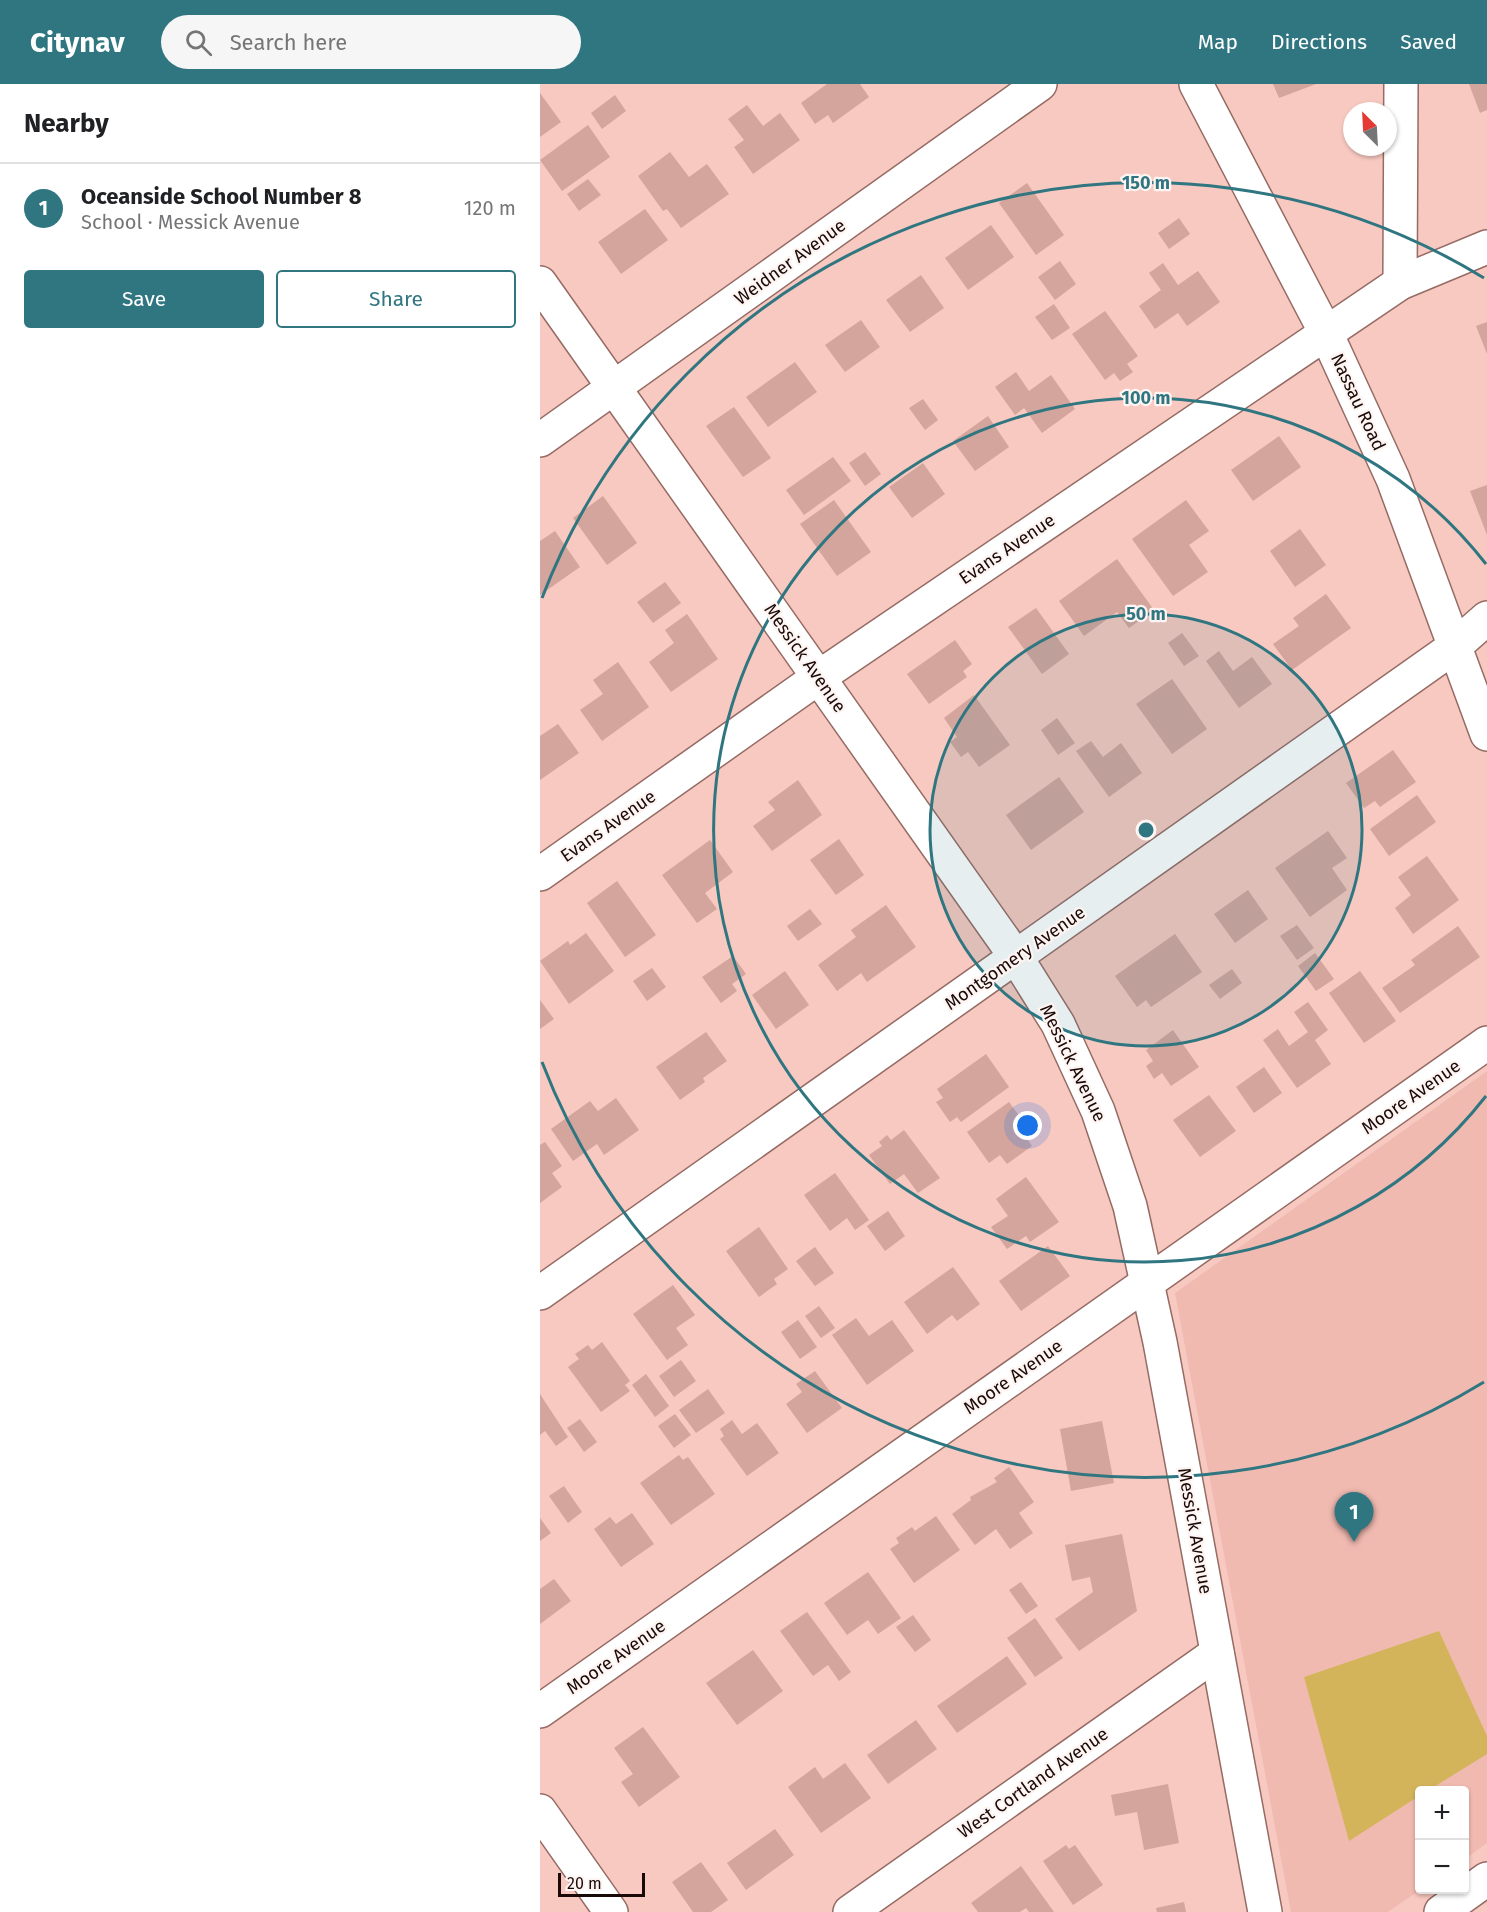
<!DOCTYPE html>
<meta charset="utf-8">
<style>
:root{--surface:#fff;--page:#f6f6f6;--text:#202124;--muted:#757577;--line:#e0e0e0;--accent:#2f7681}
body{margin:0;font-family:"Fira Sans",sans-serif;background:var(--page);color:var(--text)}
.controls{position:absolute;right:18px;bottom:18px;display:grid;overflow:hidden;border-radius:6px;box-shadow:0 2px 4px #0004}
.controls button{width:54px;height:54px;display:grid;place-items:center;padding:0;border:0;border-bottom:2px solid var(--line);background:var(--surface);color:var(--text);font:30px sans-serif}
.compass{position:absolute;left:803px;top:18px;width:54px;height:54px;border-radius:50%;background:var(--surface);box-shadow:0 2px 4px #0004;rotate:336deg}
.scale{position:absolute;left:18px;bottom:15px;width:87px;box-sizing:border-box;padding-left:6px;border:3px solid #190a08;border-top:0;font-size:16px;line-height:21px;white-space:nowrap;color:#190a08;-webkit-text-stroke:4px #fef4f2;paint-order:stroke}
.you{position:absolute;left:488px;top:1042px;width:21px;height:21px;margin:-15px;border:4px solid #fff;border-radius:50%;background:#1a73e8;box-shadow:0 0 0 9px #1a73e833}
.badge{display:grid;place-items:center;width:39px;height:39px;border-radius:50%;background:var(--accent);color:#fff;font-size:20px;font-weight:700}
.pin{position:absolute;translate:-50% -50px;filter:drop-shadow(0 2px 3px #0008)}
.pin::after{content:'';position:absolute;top:32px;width:21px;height:18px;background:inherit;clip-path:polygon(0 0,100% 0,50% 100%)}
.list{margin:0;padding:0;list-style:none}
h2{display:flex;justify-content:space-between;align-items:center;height:78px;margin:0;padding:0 24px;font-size:26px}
h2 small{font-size:20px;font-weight:400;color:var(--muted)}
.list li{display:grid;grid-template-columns:39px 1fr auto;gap:18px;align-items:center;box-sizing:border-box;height:90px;padding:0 24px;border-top:2px solid var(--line)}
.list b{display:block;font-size:22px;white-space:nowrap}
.list p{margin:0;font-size:20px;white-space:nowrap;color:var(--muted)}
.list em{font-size:20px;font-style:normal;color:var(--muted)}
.actions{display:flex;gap:12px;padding:18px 24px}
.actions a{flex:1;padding:14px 0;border:2px solid var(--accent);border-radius:6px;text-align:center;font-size:21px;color:var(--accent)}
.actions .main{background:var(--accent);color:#fff}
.icon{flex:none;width:33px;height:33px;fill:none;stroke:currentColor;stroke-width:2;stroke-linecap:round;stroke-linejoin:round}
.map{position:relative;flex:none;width:947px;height:1828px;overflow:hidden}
header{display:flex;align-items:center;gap:36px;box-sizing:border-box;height:84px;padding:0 30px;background:var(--accent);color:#fff}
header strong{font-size:28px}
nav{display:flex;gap:33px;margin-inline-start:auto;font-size:21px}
.search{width:420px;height:54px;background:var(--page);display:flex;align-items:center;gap:15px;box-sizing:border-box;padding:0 21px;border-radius:33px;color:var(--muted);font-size:22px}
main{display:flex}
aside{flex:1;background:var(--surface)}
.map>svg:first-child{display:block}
.built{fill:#f1bab1}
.green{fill:#d4b45b}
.building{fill:#d3a59d}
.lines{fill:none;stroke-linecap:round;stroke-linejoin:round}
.minor-casing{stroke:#956b64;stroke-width:36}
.minor{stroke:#fff;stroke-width:33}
.ring{fill:none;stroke:#2f7681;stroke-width:3}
.labels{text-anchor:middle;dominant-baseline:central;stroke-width:4.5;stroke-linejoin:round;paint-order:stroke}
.street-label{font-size:18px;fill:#190a08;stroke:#fef4f2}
.centre{fill:#2f7681;stroke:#fef4f2;stroke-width:3}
.ring-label{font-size:18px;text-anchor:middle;font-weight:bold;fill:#2f7681;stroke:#fef4f2;stroke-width:4.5;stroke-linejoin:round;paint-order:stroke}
</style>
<header>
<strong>Citynav</strong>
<div class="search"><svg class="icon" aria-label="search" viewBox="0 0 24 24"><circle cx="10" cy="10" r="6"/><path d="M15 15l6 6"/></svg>Search here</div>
<nav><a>Map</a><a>Directions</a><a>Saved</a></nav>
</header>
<main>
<aside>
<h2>Nearby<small></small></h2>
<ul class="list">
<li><span class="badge">1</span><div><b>Oceanside School Number 8</b><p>School · Messick Avenue</p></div><em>120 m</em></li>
</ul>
<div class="actions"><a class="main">Save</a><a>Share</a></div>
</aside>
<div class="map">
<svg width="947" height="1828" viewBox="0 0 947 1828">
<rect width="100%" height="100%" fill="#f8c9c0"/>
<polygon class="built" points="947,987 947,1759 925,1775 924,1706 880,1706 880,1806 848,1828 751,1828 635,1209"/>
<polygon class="green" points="899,1547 947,1652 947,1670 889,1706 880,1706 879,1712 809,1757 764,1593"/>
<g class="building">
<polygon points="287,0 320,0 329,13 293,39 288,31 275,40 261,19"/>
<polygon points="733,0 776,0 739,14"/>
<polygon points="929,0 947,0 947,26 940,29"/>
<polygon points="0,9 21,38 0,53"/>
<polygon points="75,11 86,27 62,45 51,29"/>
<polygon points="207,21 223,42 240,29 260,56 213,90 194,63 204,56 188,35"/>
<polygon points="48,41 70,73 22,107 0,76"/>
<polygon points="130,68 149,93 167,80 189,110 141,144 127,125 123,127 98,92"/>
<polygon points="48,95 61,111 39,127 27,110"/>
<polygon points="487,99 524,151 496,171 459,119"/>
<polygon points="105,125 128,156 81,190 58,158"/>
<polygon points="639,134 650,150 629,165 618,149"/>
<polygon points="451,141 474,173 428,206 405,174"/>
<polygon points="520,177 536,200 515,216 498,193"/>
<polygon points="623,179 638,201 658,187 680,218 647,242 638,229 615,245 599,222 621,206 609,189"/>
<polygon points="381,191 404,224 370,248 346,216"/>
<polygon points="514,220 530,244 512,256 495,233"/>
<polygon points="565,227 598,272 587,280 593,288 580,297 574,289 565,296 532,250"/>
<polygon points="321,236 340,263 305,288 285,261"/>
<polygon points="947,238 947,270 936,242"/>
<polygon points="255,278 277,308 228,343 206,313"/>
<polygon points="476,288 489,307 511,291 535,325 502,349 484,324 475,331 455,303"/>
<polygon points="383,315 398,336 385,346 369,324"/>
<polygon points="194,323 231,374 203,393 166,342"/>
<polygon points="448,332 469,363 435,387 413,357"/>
<polygon points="739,352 761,383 713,417 691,386"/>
<polygon points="325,368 341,390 325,402 309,379"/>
<polygon points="293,373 311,397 264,431 246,406"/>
<polygon points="383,379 405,410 372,434 349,403"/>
<polygon points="947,401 947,451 930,407"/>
<polygon points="63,412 97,459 67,481 33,434"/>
<polygon points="294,416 331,468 297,492 260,440"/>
<polygon points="646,416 669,447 649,461 668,488 633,512 592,455"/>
<polygon points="760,445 786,481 755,503 730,467"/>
<polygon points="15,447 40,483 0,511 0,457"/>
<polygon points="577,475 614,526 589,544 577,528 544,552 519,517"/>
<polygon points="125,498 141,519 113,539 97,518"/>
<polygon points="786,510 811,544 752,586 733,560 759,542 753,534"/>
<polygon points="496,524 529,570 502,590 468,543"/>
<polygon points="147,530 178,575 131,608 109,578 134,559 125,546"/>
<polygon points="642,549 659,572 644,582 628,559"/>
<polygon points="415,556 432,580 423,587 427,593 389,620 367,590"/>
<polygon points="679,567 693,587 712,573 732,600 699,624 666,577"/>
<polygon points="78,578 109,623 62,657 40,626 63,610 53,596"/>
<polygon points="632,595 667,645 632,670 596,620"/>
<polygon points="434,611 470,661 439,683 428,668 421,673 410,658 417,653 404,634"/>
<polygon points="517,634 535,659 518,671 501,646"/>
<polygon points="18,640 39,669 0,696 0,652"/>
<polygon points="551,657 563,673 581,659 602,689 569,713 536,667"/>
<polygon points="853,666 876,698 840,723 835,717 824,724 806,699"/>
<polygon points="519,693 544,728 491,766 466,731"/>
<polygon points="258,696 282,731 232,767 213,742 235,726 228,718"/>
<polygon points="877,711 896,738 849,772 830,745"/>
<polygon points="788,747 807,774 792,784 807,806 770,833 735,784"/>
<polygon points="299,755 324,791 296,811 270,776"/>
<polygon points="170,756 193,788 165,809 177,825 157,839 122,791"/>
<polygon points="887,772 919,816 873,850 855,824 871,811 858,793"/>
<polygon points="77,797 116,851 85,873 47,819"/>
<polygon points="708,806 728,835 695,859 674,830"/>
<polygon points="346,821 376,863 327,898 321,889 297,907 278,881 316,853 311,846"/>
<polygon points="270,825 282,840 258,857 247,842"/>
<polygon points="757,841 774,864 757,876 740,852"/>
<polygon points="918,842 940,873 860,929 842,904 875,881 871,876"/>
<polygon points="46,849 74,887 29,920 0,877 28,857 30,861"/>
<polygon points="635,850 662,888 611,923 606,916 597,923 575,892"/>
<polygon points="775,869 794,895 776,907 758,882"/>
<polygon points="193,872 206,890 192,900 197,907 181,919 162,893"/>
<polygon points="112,884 126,903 107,917 93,897"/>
<polygon points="692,885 702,899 680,915 669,901"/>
<polygon points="245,887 269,921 236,945 212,911"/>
<polygon points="820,887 856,937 824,959 789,909"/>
<polygon points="0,916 14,935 0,945"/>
<polygon points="768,918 788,946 775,956 791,980 757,1004 723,956 738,945 749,962 768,948 754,928"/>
<polygon points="633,946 659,983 631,1002 622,989 614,995 606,982 613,977 606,966"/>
<polygon points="166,948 187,977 163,994 165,998 140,1016 116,983"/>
<polygon points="446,970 469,1003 421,1038 417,1033 410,1038 396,1018 403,1014 397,1005"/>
<polygon points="724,983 742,1009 714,1029 696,1003"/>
<polygon points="669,1011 696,1047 660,1073 633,1036"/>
<polygon points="76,1014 99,1046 64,1071 57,1060 33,1077 11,1045 50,1017 58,1027"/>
<polygon points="469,1018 492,1049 486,1053 492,1062 467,1080 460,1071 449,1079 427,1048"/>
<polygon points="364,1046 400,1094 378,1109 364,1090 350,1100 329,1071 342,1062 339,1058 347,1051 351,1056"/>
<polygon points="5,1058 22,1082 12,1089 22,1103 0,1119 0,1061"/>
<polygon points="295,1089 329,1136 315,1146 307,1134 290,1147 264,1111"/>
<polygon points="486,1093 519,1138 490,1158 486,1152 467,1165 451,1143 468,1132 456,1115"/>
<polygon points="348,1127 365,1152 345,1167 327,1142"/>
<polygon points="219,1143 248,1185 234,1195 237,1200 219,1213 186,1167"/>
<polygon points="508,1162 530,1192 481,1227 459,1197"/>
<polygon points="275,1163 294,1189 275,1202 256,1177"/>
<polygon points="413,1183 440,1220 417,1237 412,1231 387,1250 364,1218"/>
<polygon points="133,1201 155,1231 136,1244 148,1261 127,1276 93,1230"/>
<polygon points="279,1222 295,1244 281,1254 265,1232"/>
<polygon points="316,1234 329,1252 352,1236 374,1267 327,1301 292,1251"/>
<polygon points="258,1236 277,1263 260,1275 241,1248"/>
<polygon points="62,1258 90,1297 85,1301 90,1307 61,1328 28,1283 39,1275 35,1270 48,1261 52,1266"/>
<polygon points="141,1276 156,1297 134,1313 119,1292"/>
<polygon points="275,1287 302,1324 267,1349 246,1320 262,1308 256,1300"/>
<polygon points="106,1290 129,1322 115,1333 92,1301"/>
<polygon points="168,1305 185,1329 156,1349 139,1326"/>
<polygon points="0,1310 28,1353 16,1362 5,1347 0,1351"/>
<polygon points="135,1330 151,1351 134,1364 118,1342"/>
<polygon points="40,1335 57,1358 44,1368 27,1344"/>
<polygon points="192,1336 202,1350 217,1339 239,1369 207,1392 180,1355 184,1352 180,1345"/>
<polygon points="562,1337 574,1399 531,1407 520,1345"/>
<polygon points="139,1371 143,1376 148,1373 175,1410 131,1441 100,1399"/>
<polygon points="469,1383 494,1418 479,1429 493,1449 470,1465 456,1445 435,1461 412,1430 431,1416 430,1413 457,1398 454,1394"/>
<polygon points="24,1402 42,1428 28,1439 9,1412"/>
<polygon points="92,1429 114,1460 81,1483 54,1445 70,1433 76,1440"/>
<polygon points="396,1432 420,1466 374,1499 350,1465 359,1459 356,1454 372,1443 375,1447"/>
<polygon points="0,1434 11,1449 0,1457"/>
<polygon points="582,1450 597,1527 539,1567 515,1535 553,1508 550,1493 532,1497 525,1461"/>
<polygon points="328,1488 361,1534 338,1550 328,1536 307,1551 284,1519"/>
<polygon points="14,1495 31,1517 0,1540 0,1505"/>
<polygon points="481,1498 498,1522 486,1530 469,1506"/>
<polygon points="267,1528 311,1588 299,1597 288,1581 273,1592 240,1547"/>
<polygon points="373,1531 391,1556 375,1568 356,1543"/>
<polygon points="495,1534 523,1574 495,1593 467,1554"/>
<polygon points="213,1566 243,1607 197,1641 166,1599"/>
<polygon points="467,1572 487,1600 417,1649 397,1622"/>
<polygon points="376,1636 397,1665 348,1700 327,1671"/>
<polygon points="103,1643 140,1693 99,1723 81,1698 93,1690 74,1664"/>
<polygon points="305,1679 331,1714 281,1749 248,1703 275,1683 283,1695"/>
<polygon points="628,1700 639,1759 604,1766 597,1728 575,1732 571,1711"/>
<polygon points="235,1745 254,1771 206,1806 187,1779"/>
<polygon points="526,1761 529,1765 535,1761 563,1801 533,1821 503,1777"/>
<polygon points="161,1778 188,1816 171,1828 153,1828 132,1798"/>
<polygon points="481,1782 514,1828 489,1828 486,1824 480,1828 438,1828 431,1819"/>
<polygon points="644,1818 646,1828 617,1828 616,1824"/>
</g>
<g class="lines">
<g class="minor-casing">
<g id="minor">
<polyline points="656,0 786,249 853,395 947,650"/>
<polyline points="0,199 476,873 518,940 558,1027 590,1122 620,1258 725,1828"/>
<polyline points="860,199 861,0"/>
<polyline points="0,356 500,0"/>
<polyline points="0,790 279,593 860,199 947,163"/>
<polyline points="0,1209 914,563 947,534"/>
<polyline points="0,1627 947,959"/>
<polyline points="0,1727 71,1828"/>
<polyline points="310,1828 677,1569"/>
<polyline points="901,1828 947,1795"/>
</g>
</g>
<use href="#minor" class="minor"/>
</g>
<circle cx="606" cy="746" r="216" fill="#2f7681" fill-opacity=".12"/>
<g class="ring">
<circle cx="606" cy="746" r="216"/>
<path d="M946 1012A432 432 0 1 1 946 480"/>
<path d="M944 1298A647 647 0 0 1 2 978M2 514A647 647 0 0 1 944 194"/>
</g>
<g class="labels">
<g class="street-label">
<text transform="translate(250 178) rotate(-36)">Weidner Avenue</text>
<text transform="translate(818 318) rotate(65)">Nassau Road</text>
<text transform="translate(467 465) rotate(-34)">Evans Avenue</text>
<text transform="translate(265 574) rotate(55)">Messick Avenue</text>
<text transform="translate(68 742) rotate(-35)">Evans Avenue</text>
<text transform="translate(475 874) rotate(-35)">Montgomery Avenue</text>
<text transform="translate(533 979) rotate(64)">Messick Avenue</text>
<text transform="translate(871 1013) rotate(-35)">Moore Avenue</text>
<text transform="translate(473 1293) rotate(-35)">Moore Avenue</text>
<text transform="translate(655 1447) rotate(80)">Messick Avenue</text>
<text transform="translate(76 1573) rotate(-35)">Moore Avenue</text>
<text transform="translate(493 1699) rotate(-35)">West Cortland Avenue</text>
</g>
</g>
<circle cx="606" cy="746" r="9" class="centre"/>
<g class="ring-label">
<text x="606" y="105">150 m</text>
<text x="606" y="320">100 m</text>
<text x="606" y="536">50 m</text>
</g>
</svg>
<div class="controls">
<button>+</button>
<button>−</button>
</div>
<svg class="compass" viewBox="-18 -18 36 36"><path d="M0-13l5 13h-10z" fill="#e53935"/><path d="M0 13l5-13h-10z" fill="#757577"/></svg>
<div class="scale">20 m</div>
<div class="you"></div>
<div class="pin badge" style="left:814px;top:1458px">1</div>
</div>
</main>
